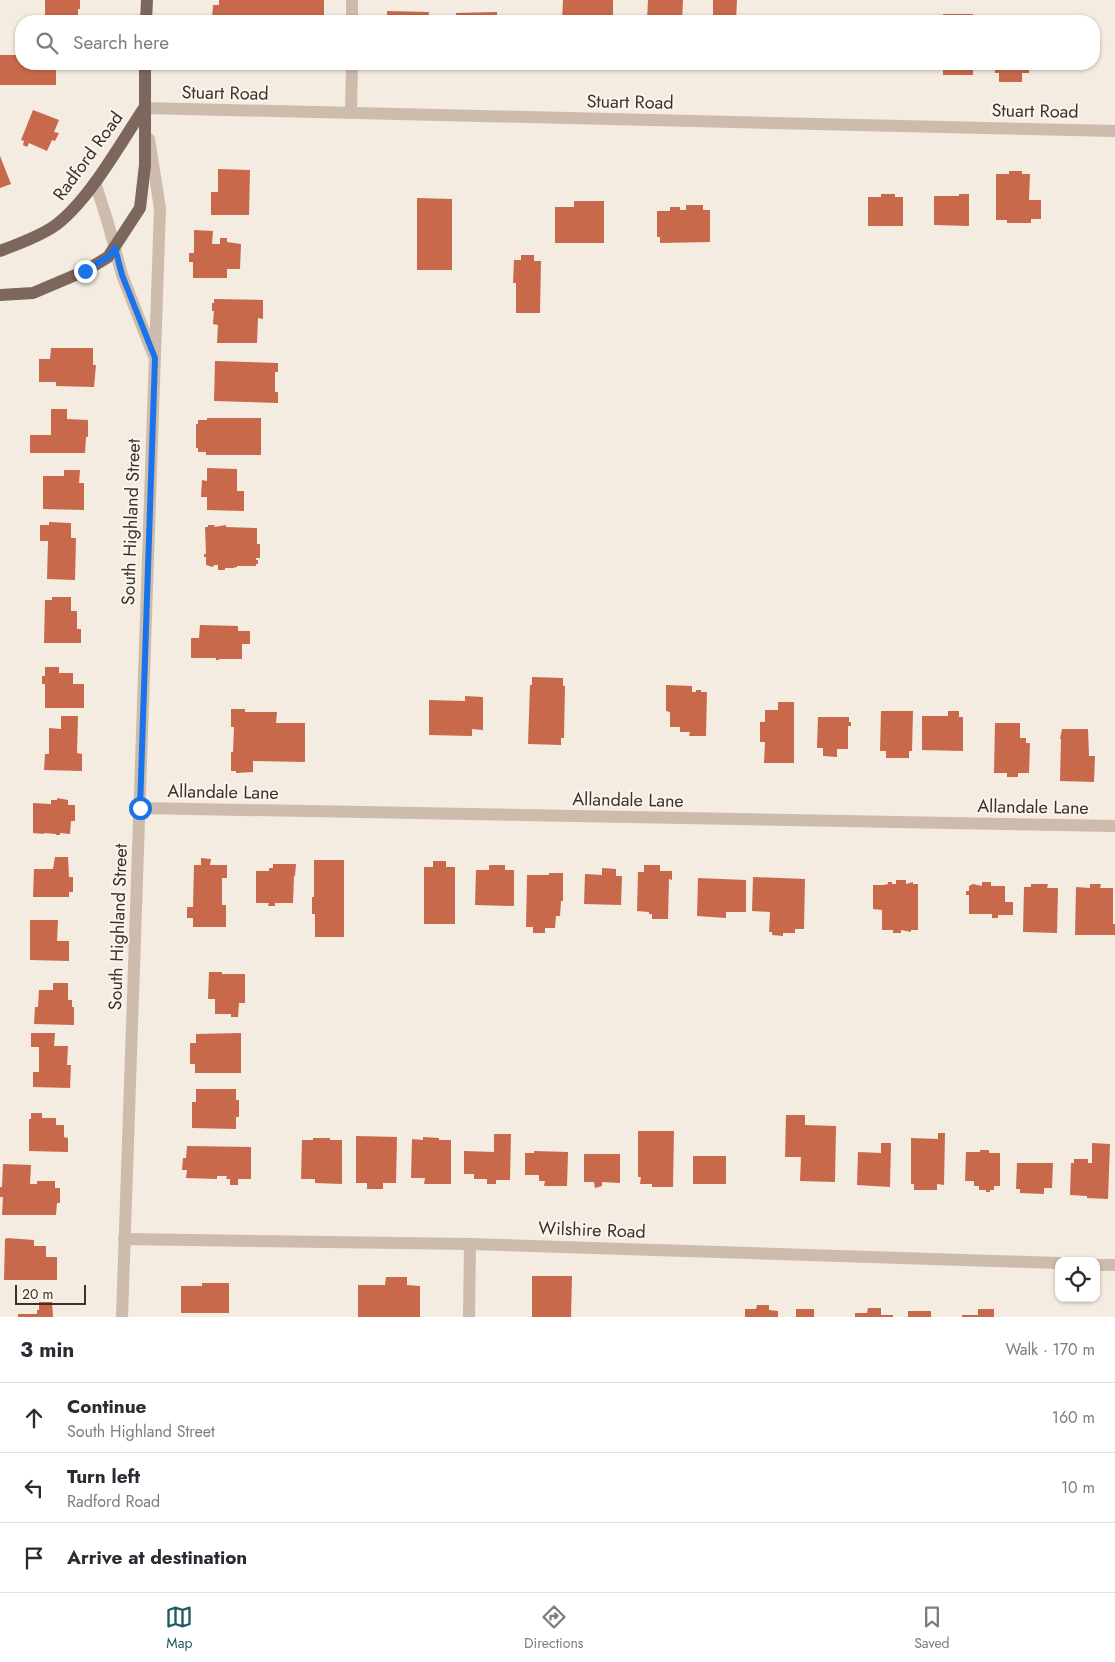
<!DOCTYPE html>
<meta charset="utf-8">
<style>
:root{--surface:#fff;--page:#f7f7f7;--text:#2b2b33;--muted:#7c7c81;--line:#e1e1e2;--accent:#1f5a5e}
body{margin:0;font-family:Jost,sans-serif;background:var(--page);color:var(--text)}
.controls{position:absolute;right:15px;bottom:15px;display:grid;overflow:hidden;border-radius:10px;box-shadow:0 1px 4px #0004}
.controls button{width:45px;height:45px;display:grid;place-items:center;padding:0;border:0;border-bottom:1px solid var(--line);background:var(--surface);color:var(--text);font:25px sans-serif}
.scale{position:absolute;left:15px;bottom:12px;width:71px;box-sizing:border-box;padding-left:5px;border:2px solid #3b302b;border-top:0;font-size:14px;line-height:18px;white-space:nowrap;color:#3b302b;-webkit-text-stroke:4px #fbf5ee;paint-order:stroke}
.stop{position:absolute;width:15px;height:15px;margin:-11px;border:4px solid #1a73e8;border-radius:50%;background:#fff}
.stop.end{background:#1a73e8;border-color:#fff;box-shadow:0 1px 5px #0008}
.list{margin:0;padding:0;list-style:none}
h2{display:flex;justify-content:space-between;align-items:center;height:65px;margin:0;padding:0 20px;font-size:21px}
h2 small{font-size:16px;font-weight:400;color:var(--muted)}
.list li{display:grid;grid-template-columns:32px 1fr auto;gap:15px;align-items:center;box-sizing:border-box;height:70px;padding:0 20px;border-top:1px solid var(--line)}
.list b{display:block;font-size:19px;white-space:nowrap}
.list p{margin:0;font-size:16px;white-space:nowrap;color:var(--muted)}
.list em{font-size:16px;font-style:normal;color:var(--muted)}
.icon{flex:none;width:28px;height:28px;fill:none;stroke:currentColor;stroke-width:2;stroke-linecap:round;stroke-linejoin:round}
.map{position:relative;flex:none;width:1115px;height:1317px;overflow:hidden}
.search{position:absolute;background:var(--surface);box-shadow:0 1px 4px #0004;left:15px;right:15px;top:15px;height:55px;display:flex;align-items:center;gap:12px;box-sizing:border-box;padding:0 18px;border-radius:20px;color:var(--muted);font-size:19px}
.sheet{height:275px;background:var(--surface)}
nav{display:flex;justify-content:space-around;align-items:center;box-sizing:border-box;height:70px;border-top:1px solid var(--line);background:var(--surface);font-size:14px;color:var(--muted)}
nav a{display:grid;justify-items:center;gap:2px}
nav .on{color:var(--accent)}
.map>svg:first-child{display:block}
.building{fill:#c8694b}
.lines{fill:none;stroke-linecap:round;stroke-linejoin:round}
.minor{stroke:#cdbbac;stroke-width:12}
.major{stroke:#7d675c;stroke-width:12}
.route{stroke:#1a73e8;stroke-width:6}
.labels{text-anchor:middle;dominant-baseline:central;stroke-width:4;stroke-linejoin:round;paint-order:stroke}
.street-label{font-size:18px;fill:#3b302b;stroke:#fbf5ee}
</style>
<div class="map">
<svg width="1115" height="1317" viewBox="0 0 1115 1317">
<rect width="100%" height="100%" fill="#f4ebe1"/>
<g class="building">
<polygon points="45,0 80,0 80,9 78,9 78,21 45,21"/>
<polygon points="219,0 324,0 324,18 338,18 338,21 212,21 213,5 219,5"/>
<polygon points="563,0 613,0 613,21 562,21"/>
<polygon points="648,0 683,0 682,21 647,21"/>
<polygon points="713,0 737,0 736,21 695,21 695,16 713,17"/>
<polygon points="387,11 429,12 428,21 387,21"/>
<polygon points="497,12 497,21 456,21 456,13"/>
<rect x="943" y="14" width="30" height="7"/>
<rect x="898" y="18" width="16" height="3"/>
<rect x="996" y="19" width="34" height="2"/>
<polygon points="0,55 21,55 21,64 56,64 56,85 0,85"/>
<rect x="943" y="64" width="30" height="11"/>
<polygon points="995,64 1029,64 1029,73 1022,73 1022,82 999,82 999,73 995,73"/>
<polygon points="33,110 59,120 54,132 59,133 55,141 52,140 47,151 29,143 27,147 23,145 24,141 21,140"/>
<polygon points="0,156 11,184 0,188"/>
<polygon points="218,169 250,170 249,215 211,215 211,192 218,192"/>
<polygon points="1009,171 1022,171 1022,174 1030,174 1029,200 1041,200 1041,219 1031,219 1031,223 1007,223 1007,220 996,220 996,174 1009,174"/>
<polygon points="881,194 895,194 895,197 903,197 903,226 868,226 868,197 881,197"/>
<polygon points="959,194 969,194 969,226 934,225 934,196 959,196"/>
<polygon points="417,198 452,199 452,270 417,270"/>
<polygon points="574,201 604,201 604,243 555,243 555,207 574,207"/>
<polygon points="686,205 703,205 703,210 710,210 710,242 660,243 660,237 657,237 657,211 670,211 670,207 680,207 680,210 686,210"/>
<polygon points="194,230 213,231 212,244 220,244 220,238 227,238 227,242 241,244 240,269 227,269 227,278 193,278 193,262 189,262 189,253 194,253"/>
<polygon points="521,255 534,255 534,261 541,261 540,313 516,313 516,283 513,283 514,260 521,260"/>
<polygon points="214,299 263,300 263,319 258,318 257,343 217,343 218,325 213,324 214,311 212,311 212,303 214,303"/>
<polygon points="51,348 93,348 93,365 96,365 94,387 56,386 56,382 39,382 39,359 50,359"/>
<polygon points="215,361 278,363 278,372 275,372 275,392 278,392 278,403 214,401"/>
<polygon points="51,409 67,409 67,419 88,420 88,437 86,437 85,453 30,453 30,435 51,435"/>
<polygon points="207,418 261,418 261,455 206,455 206,452 198,452 198,448 196,448 196,424 198,424 198,420 207,420"/>
<polygon points="207,468 237,469 237,491 244,491 244,511 207,510 207,497 201,497 202,480 207,481"/>
<polygon points="64,470 80,470 79,483 84,483 84,510 43,509 43,476 64,476"/>
<polygon points="49,522 71,523 71,538 76,538 75,580 47,579 48,541 40,541 40,525 49,525"/>
<polygon points="208,525 215,525 214,527 226,525 226,527 257,528 257,544 260,544 260,558 256,558 256,560 258,560 258,564 256,564 256,566 237,566 237,567 233,568 225,568 225,570 218,570 218,565 214,565 213,567 206,565 206,557 204,557 204,554 206,554 205,527 208,527"/>
<polygon points="52,597 71,597 71,611 77,611 77,629 81,629 81,643 44,643 45,600 52,600"/>
<polygon points="200,625 238,626 238,631 250,631 250,644 242,644 242,659 219,659 219,660 216,660 216,658 191,658 191,638 199,638"/>
<polygon points="45,667 59,667 59,673 73,673 73,684 84,684 84,708 45,708 45,684 42,684 42,676 45,676"/>
<polygon points="532,677 563,678 563,686 565,686 564,738 561,738 561,745 528,744 530,685 532,685"/>
<polygon points="666,685 692,686 692,692 696,692 696,690 701,690 701,692 707,692 706,736 689,736 690,732 680,732 680,727 670,727 670,712 666,711"/>
<polygon points="465,696 483,697 483,730 472,729 472,736 429,735 429,700 465,701"/>
<polygon points="778,702 794,702 794,763 764,763 765,742 760,742 760,722 765,722 765,710 778,710"/>
<polygon points="231,709 245,709 245,712 277,712 276,723 305,723 305,762 253,761 253,772 236,773 236,771 231,771 231,752 233,752 234,727 231,727"/>
<polygon points="881,711 913,711 912,751 909,751 909,758 886,758 886,751 880,751"/>
<polygon points="948,711 959,711 959,717 963,717 963,751 922,750 922,716 948,716"/>
<polygon points="61,716 78,716 77,753 82,754 82,771 44,770 45,754 49,754 49,728 61,729"/>
<polygon points="818,717 849,717 849,722 851,722 851,726 848,726 848,749 837,749 837,757 823,756 823,748 817,748"/>
<polygon points="995,723 1020,723 1020,738 1026,738 1026,743 1030,743 1029,773 1018,773 1018,777 1007,777 1007,773 994,773"/>
<polygon points="1062,729 1088,729 1089,756 1095,756 1094,782 1060,781 1061,739 1060,739"/>
<polygon points="57,798 68,800 68,805 75,805 75,821 71,821 70,834 60,833 60,835 56,835 56,834 44,833 44,834 33,833 33,803 51,804 51,800 57,800"/>
<polygon points="55,857 68,857 69,877 73,877 73,892 69,892 69,897 33,897 34,869 53,869"/>
<polygon points="201,858 211,859 210,865 227,865 227,878 222,878 222,905 226,905 226,927 193,927 193,918 187,918 187,907 193,907 194,865 201,865"/>
<polygon points="314,860 344,860 344,937 315,937 315,914 312,914 312,897 314,897"/>
<polygon points="433,861 446,861 446,867 455,867 455,924 424,924 424,867 433,867"/>
<polygon points="273,864 296,864 295,876 294,876 293,903 275,903 275,906 268,906 269,903 256,903 256,871 269,871 269,868 273,868"/>
<polygon points="489,865 505,865 505,870 514,870 514,906 475,905 476,870 489,870"/>
<polygon points="644,865 660,865 660,871 672,871 672,880 669,879 668,919 652,919 652,914 649,914 649,912 637,911 638,872 644,872"/>
<polygon points="602,868 616,869 616,876 622,876 621,905 584,904 585,874 602,875"/>
<polygon points="549,873 563,873 563,901 561,901 560,916 556,916 555,928 545,928 545,933 533,933 533,927 526,927 527,875 549,875"/>
<polygon points="753,877 805,879 804,929 795,929 795,933 783,933 783,936 772,935 772,932 769,932 770,912 752,911"/>
<polygon points="698,878 746,880 746,912 726,912 726,918 697,916"/>
<polygon points="896,880 906,880 906,884 913,882 913,884 918,884 918,930 911,930 911,932 901,930 901,933 893,933 893,930 882,930 882,910 873,909 873,885 884,885 888,884 888,882 892,882 892,884 896,884"/>
<polygon points="982,882 991,882 991,886 1005,886 1005,902 1013,902 1013,915 998,915 998,918 992,918 992,914 969,914 969,895 966,895 966,891 969,891 969,886 973,884 982,886"/>
<polygon points="1031,884 1048,884 1047,888 1058,888 1057,933 1023,932 1024,887 1031,887"/>
<polygon points="1090,884 1101,884 1100,888 1113,888 1113,924 1115,924 1115,935 1075,935 1076,887 1090,888"/>
<polygon points="30,920 58,920 57,941 69,941 69,961 30,960"/>
<polygon points="209,972 222,972 222,974 245,974 245,1003 239,1003 238,1017 231,1017 231,1014 215,1014 215,999 208,999"/>
<polygon points="53,983 68,983 68,1000 72,1000 72,1007 74,1007 74,1025 34,1024 35,1007 38,1007 39,990 53,990"/>
<polygon points="31,1033 55,1033 54,1046 68,1046 67,1065 71,1065 70,1088 33,1087 33,1072 39,1072 39,1047 31,1047"/>
<polygon points="241,1033 241,1073 195,1073 195,1064 190,1064 190,1043 196,1043 196,1034"/>
<polygon points="196,1089 236,1089 236,1100 239,1100 239,1117 236,1117 236,1129 192,1128 192,1102 196,1102"/>
<polygon points="31,1113 42,1113 42,1118 56,1118 56,1125 64,1125 64,1137 68,1138 68,1152 29,1151 29,1119 31,1119"/>
<polygon points="786,1115 805,1115 805,1125 836,1126 835,1182 800,1181 801,1157 785,1157"/>
<polygon points="638,1131 674,1131 673,1187 652,1187 652,1184 640,1184 641,1177 638,1177"/>
<polygon points="938,1133 945,1133 944,1185 937,1184 937,1190 914,1190 914,1184 911,1184 911,1138 938,1139"/>
<polygon points="494,1134 511,1134 510,1180 496,1180 496,1184 487,1184 487,1179 474,1179 474,1174 464,1174 464,1151 494,1152"/>
<polygon points="356,1136 397,1137 396,1183 383,1183 383,1189 367,1189 367,1183 356,1183"/>
<polygon points="423,1137 439,1138 439,1140 451,1140 451,1184 424,1184 425,1178 411,1178 412,1139 423,1140"/>
<polygon points="313,1138 330,1138 330,1140 342,1140 342,1184 315,1183 315,1179 301,1179 302,1140 313,1140"/>
<polygon points="881,1143 891,1143 890,1187 857,1185 858,1152 881,1153"/>
<polygon points="1092,1143 1110,1144 1108,1199 1087,1198 1087,1196 1070,1195 1071,1163 1074,1163 1074,1159 1088,1159 1088,1163 1092,1163"/>
<polygon points="187,1146 251,1147 251,1179 238,1179 238,1185 230,1185 230,1179 226,1179 227,1176 217,1176 217,1179 186,1178 187,1170 182,1170 183,1158 186,1158"/>
<polygon points="980,1150 989,1150 989,1153 1000,1153 1000,1186 994,1186 994,1190 990,1190 990,1192 986,1192 986,1190 979,1190 979,1186 974,1186 974,1181 965,1181 966,1152 980,1152"/>
<polygon points="534,1151 568,1152 567,1186 544,1186 545,1181 539,1181 539,1175 525,1175 525,1153 534,1153"/>
<polygon points="584,1154 620,1154 620,1183 602,1182 602,1186 595,1188 594,1182 584,1182"/>
<rect x="693" y="1156" width="33" height="28"/>
<polygon points="1017,1163 1053,1163 1052,1188 1044,1188 1044,1194 1020,1193 1020,1189 1016,1189"/>
<polygon points="3,1164 31,1165 30,1184 37,1184 37,1181 55,1181 55,1188 60,1188 60,1203 57,1203 56,1215 2,1215 3,1197 0,1197 0,1187 2,1187"/>
<polygon points="7,1238 34,1240 34,1246 46,1246 46,1257 57,1257 57,1280 4,1280 5,1239"/>
<polygon points="532,1276 572,1276 571,1317 532,1317"/>
<polygon points="386,1277 407,1277 407,1285 420,1286 420,1317 358,1317 358,1285 385,1285"/>
<polygon points="202,1283 229,1283 229,1313 181,1313 181,1286 202,1286"/>
<polygon points="39,1302 52,1302 53,1317 18,1317 18,1314 37,1314 37,1310 39,1310"/>
<polygon points="757,1305 769,1305 769,1310 778,1311 778,1317 745,1317 745,1309 756,1309"/>
<polygon points="868,1308 881,1308 881,1315 893,1315 893,1317 855,1317 855,1313 867,1313"/>
<rect x="796" y="1309" width="18" height="8"/>
<polygon points="978,1309 994,1309 994,1317 962,1317 962,1315 978,1315"/>
<rect x="908" y="1311" width="23" height="6"/>
</g>
<g class="lines">
<g class="minor">
<polyline points="352,21 352,0"/>
<polyline points="351,113 352,64"/>
<polyline points="145,116 144,108 1115,131"/>
<polyline points="95,182 108,223 122,275 153,354"/>
<polyline points="140,808 1115,826"/>
<polyline points="124,1239 470,1244 1059,1263"/>
<polyline points="1096,1265 1115,1265"/>
<polyline points="122,1317 160,208 149,139"/>
<polyline points="469,1317 470,1244"/>
</g>
<g class="major">
<polyline points="146,21 147,0"/>
<path d="M0,251C18,244 36,238 53,227C87,204 120,144 144,108"/>
<polyline points="0,295 33,293 85,271 108,257 140,208 145,165 145,64"/>
</g>
</g>
<g class="lines">
<polyline class="route" points="85,271 108,257 115,248 122,275 155,358 140,808"/>
</g>
<g class="labels">
<g class="street-label">
<text transform="translate(225 93) rotate(1)">Stuart Road</text>
<text transform="translate(630 102) rotate(1)">Stuart Road</text>
<text transform="translate(1035 111) rotate(1)">Stuart Road</text>
<text transform="translate(88 156) rotate(-54)">Radford Road</text>
<text transform="translate(131 522) rotate(-88)">South Highland Street</text>
<text transform="translate(223 792) rotate(1)">Allandale Lane</text>
<text transform="translate(628 800) rotate(1)">Allandale Lane</text>
<text transform="translate(1033 807) rotate(1)">Allandale Lane</text>
<text transform="translate(118 927) rotate(-88)">South Highland Street</text>
<text transform="translate(592 1230) rotate(2)">Wilshire Road</text>
</g>
</g>
</svg>
<div class="controls">
<button><svg class="icon" aria-label="locate" viewBox="0 0 24 24"><circle cx="12" cy="12" r="6"/><path d="M12 2v4M12 18v4M2 12h4M18 12h4"/></svg></button>
</div>
<div class="scale">20 m</div>
<div class="stop" style="left:140px;top:808px"></div>
<div class="stop end" style="left:85px;top:271px"></div>
<div class="search"><svg class="icon" aria-label="search" viewBox="0 0 24 24"><circle cx="10" cy="10" r="6"/><path d="M15 15l6 6"/></svg>Search here</div>
</div>
<section class="sheet">
<h2>3 min<small>Walk · 170 m</small></h2>
<ul class="list">
<li><svg class="icon" aria-label="ahead" viewBox="0 0 24 24"><path d="M12 20V5M6 11l6-6 6 6"/></svg><div><b>Continue</b><p>South Highland Street</p></div><em>160 m</em></li>
<li><svg class="icon" aria-label="left" viewBox="0 0 24 24"><path d="M17 20v-9H6M10 6l-5 5 5 5"/></svg><div><b>Turn left</b><p>Radford Road</p></div><em>10 m</em></li>
<li><svg class="icon" aria-label="arrive" viewBox="0 0 24 24"><path d="M6 21V4h12l-3 4 3 4H6"/></svg><div><b>Arrive at destination</b></div></li>
</ul>
</section>
<nav>
<a class="on"><svg class="icon" aria-label="map" viewBox="0 0 24 24"><path d="M3 6l6-2 6 2 6-2v14l-6 2-6-2-6 2zM9 4v14M15 6v14"/></svg>Map</a>
<a><svg class="icon" aria-label="directions" viewBox="0 0 24 24"><path d="M12 3l9 9-9 9-9-9zM9 14v-3h6M13 9l2 2-2 2"/></svg>Directions</a>
<a><svg class="icon" aria-label="saved" viewBox="0 0 24 24"><path d="M7 4h10v16l-5-4-5 4z"/></svg>Saved</a>
</nav>
